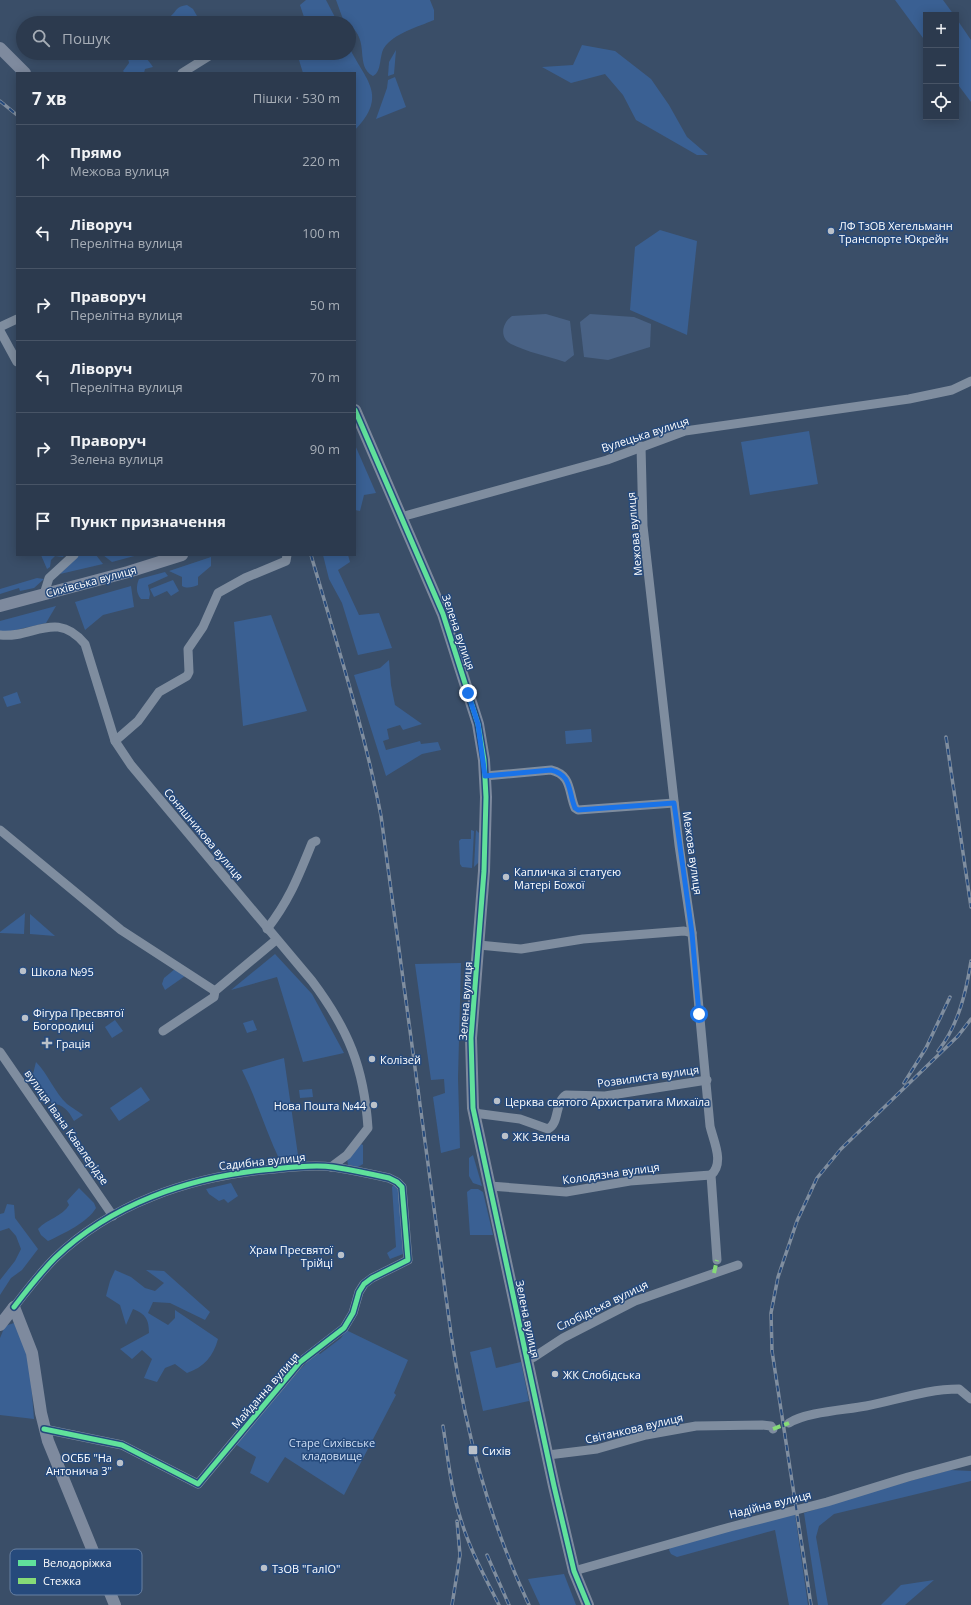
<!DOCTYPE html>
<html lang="uk">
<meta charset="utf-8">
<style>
:root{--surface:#2c3a4e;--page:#384558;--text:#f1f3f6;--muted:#a6adb6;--line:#485466}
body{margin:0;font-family:"Open Sans",sans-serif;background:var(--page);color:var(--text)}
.controls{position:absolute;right:12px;top:12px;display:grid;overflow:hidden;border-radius:0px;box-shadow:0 2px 10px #0003}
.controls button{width:36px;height:36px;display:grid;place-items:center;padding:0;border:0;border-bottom:1px solid var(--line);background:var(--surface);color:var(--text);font:20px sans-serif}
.stop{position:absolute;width:12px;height:12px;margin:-9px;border:3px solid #1a73e8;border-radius:50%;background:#fff}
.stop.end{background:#1a73e8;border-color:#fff;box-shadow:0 1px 4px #0008}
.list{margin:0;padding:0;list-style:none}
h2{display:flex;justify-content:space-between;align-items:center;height:52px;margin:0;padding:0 16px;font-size:17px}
h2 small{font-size:13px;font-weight:400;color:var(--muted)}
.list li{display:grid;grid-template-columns:26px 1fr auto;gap:12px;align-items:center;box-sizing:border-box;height:72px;padding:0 16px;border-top:1px solid var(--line)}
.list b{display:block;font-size:15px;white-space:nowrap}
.list p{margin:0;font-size:13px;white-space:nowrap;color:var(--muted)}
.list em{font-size:13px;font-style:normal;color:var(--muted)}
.icon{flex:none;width:22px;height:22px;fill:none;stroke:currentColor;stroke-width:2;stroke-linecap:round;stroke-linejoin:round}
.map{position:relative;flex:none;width:971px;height:1605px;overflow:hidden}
.search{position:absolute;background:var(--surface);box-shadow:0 2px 10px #0003;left:16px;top:16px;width:340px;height:44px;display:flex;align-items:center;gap:10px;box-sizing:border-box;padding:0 14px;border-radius:22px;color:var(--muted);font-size:15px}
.panel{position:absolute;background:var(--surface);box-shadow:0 2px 10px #0003;left:16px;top:72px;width:340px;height:484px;border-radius:0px}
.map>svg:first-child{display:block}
.green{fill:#3a6093}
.water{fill:#496285}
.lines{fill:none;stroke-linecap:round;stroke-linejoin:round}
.minor{stroke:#7f8d9f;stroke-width:9}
.major{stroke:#7e8a9e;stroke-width:12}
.rail-casing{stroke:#808e9f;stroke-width:3.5}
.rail{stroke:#264a7c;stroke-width:2;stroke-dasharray:6;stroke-linecap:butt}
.quiet{stroke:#86db77;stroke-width:4;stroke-dasharray:8 4;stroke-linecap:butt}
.cycleway-casing{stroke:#264a7c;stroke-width:8}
.cycleway{stroke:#60e19b;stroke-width:5}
.route{stroke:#1a73e8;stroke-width:5}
.poi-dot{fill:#bac1ca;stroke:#264a7c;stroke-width:1.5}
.labels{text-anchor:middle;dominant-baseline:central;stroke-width:3;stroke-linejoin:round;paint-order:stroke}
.poi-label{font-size:11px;fill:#fff;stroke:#264a7c;text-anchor:start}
.street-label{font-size:11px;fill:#fff;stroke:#264a7c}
.park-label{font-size:11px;fill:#cedef4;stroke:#264a7c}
.key{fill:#264a7c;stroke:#6780a3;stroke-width:1}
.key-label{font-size:11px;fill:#fff}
</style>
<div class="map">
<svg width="971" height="1605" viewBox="0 0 971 1605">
<rect width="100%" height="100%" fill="#3a4e68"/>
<g class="green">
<polygon points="306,0 326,0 338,23 306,23 300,5"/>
<path d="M336,0H430L434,10V20C418,27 394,33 384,48C379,56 382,72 373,76C354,66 371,40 349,25V23L344,22Z"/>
<polygon points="895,0 943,0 954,15 926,15 926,42"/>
<path d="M187,5L193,9L201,23H151C156,21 162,21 167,18C177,14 173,7 187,5Z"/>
<polygon points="956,18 971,40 971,102 956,82"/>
<polygon points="582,45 615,51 651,79 669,105 687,137 708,155 697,155 636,120 623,95 605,74 571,83 542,67 573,65"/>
<path d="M349,47C365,80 389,95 355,130V73H303L299,60L317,55V53H349Z"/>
<polygon points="396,50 394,74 388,76 389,62"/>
<path d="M131,53C142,53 147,58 153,67L145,69L144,73H125L123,71L129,63L128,58Z"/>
<polygon points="395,77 406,107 376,119 387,88 388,80"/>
<polygon points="660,230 697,241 687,335 630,310 635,247"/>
<polygon points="809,431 818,484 750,495 741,442"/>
<polygon points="355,445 376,493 364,495 360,511 355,510"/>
<polygon points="41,555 64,555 63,557 55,556 51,560 50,567 47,569"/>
<polygon points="79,555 96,555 103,564 60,574"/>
<polygon points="103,555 138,555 112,562"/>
<polygon points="323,555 348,555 350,562 338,570 359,615 379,613 392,648 358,655 342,603 329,579"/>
<path d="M211,557V566L198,577V585C193,587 187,589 182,586V577L169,571Z"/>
<path d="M165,572L168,576L148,585L150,594L149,599H141C136,593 136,586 139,579Z"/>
<polygon points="37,578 44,579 34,588 20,591 19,588 0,594 0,589"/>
<polygon points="173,580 179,591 171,596 167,591 154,597 150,589"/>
<polygon points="131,586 134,607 103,615 85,630 75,602"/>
<polygon points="56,606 46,623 3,633 0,632 0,621"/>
<polygon points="271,615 307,711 243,726 234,622"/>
<polygon points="389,660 391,685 395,705 422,724 403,730 400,725 387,729 389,739 383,741 386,750 420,741 421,744 438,742 441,750 422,754 386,776 354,675 380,668"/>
<polygon points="17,692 21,703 7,707 3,697"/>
<polygon points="591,729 592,742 566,744 565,731"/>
<polygon points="471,830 474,831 472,868 462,867 460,864 459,841 461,839 471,839"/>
<polygon points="476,830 479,833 479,862 474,867"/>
<polygon points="25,913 24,934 0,933 0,932"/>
<polygon points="30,914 55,936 30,934"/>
<polygon points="275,954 312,994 344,1053 303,1062 277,977 231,990"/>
<polygon points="461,963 458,1078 460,1148 441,1153 433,1097 445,1093 444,1079 431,1080 415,964"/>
<polygon points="175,969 185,976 165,990 162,984 164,978"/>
<polygon points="115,1020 123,1031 112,1038 105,1027"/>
<polygon points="253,1020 257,1030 247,1033 243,1023"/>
<path d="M284,1058L299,1162L281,1163C266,1132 257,1100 242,1070Z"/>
<path d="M36,1062C48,1074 55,1093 67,1104C72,1108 78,1111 83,1115L74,1121C68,1110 64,1105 51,1103C47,1093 38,1084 33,1074Z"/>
<polygon points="141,1087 150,1100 119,1121 110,1108"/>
<polygon points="312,1089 313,1097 300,1098 299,1090"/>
<polygon points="361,1144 363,1145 363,1164 358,1167 348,1165 347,1159"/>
<polygon points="473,1155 482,1186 473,1183 469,1176 469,1158"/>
<polygon points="231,1183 238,1196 228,1203 224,1199 219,1201 209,1194 206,1189"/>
<polygon points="394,1184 400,1193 403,1254 390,1259 387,1253 396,1247 392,1187"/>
<path d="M79,1188L94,1203L96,1208C88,1222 63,1234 48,1241L41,1235L38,1229C47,1219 63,1216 69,1205L67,1201Z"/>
<polygon points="471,1189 478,1189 483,1192 493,1235 470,1235 467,1192"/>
<polygon points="7,1204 14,1205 15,1218 38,1249 22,1270 11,1278 0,1295 0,1280 15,1261 21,1249 16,1236 9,1228 0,1231 0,1214 4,1213"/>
<path d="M115,1270L131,1277L145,1288L155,1291L164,1283L146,1270L164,1271L210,1312L205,1320L170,1303L153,1302L148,1313L168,1325L175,1318V1310L218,1339C213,1357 204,1367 187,1373L175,1364L165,1368L157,1382L144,1378L152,1359L142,1350L132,1359L120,1349L149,1333C149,1320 146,1314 133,1309L126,1325L120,1305L106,1296L110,1281Z"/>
<polygon points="14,1323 29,1356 34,1419 0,1415 0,1338 5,1326"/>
<path d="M346,1330L408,1360L394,1393L396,1395L344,1495L285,1457L268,1483L250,1473L256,1457L235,1444C261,1412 288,1381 317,1352L320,1354L341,1338Z"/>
<polygon points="491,1347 496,1368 521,1362 529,1401 483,1411 470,1352"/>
<polygon points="950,1470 971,1471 971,1481 834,1514 819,1526 816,1537 828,1605 818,1605 804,1513 873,1491"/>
<polygon points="795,1514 808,1605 789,1605 775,1530 677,1557 671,1554 669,1550 671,1546"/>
<polygon points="564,1574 576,1605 540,1605 528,1579"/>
<polygon points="934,1580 905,1605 881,1605 901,1585"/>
</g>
<g class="water">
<path d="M546,314L570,321L574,355L565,362C547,356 527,352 511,344C499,338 502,323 512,316Z"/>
<polygon points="590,314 634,317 651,324 650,347 608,360 584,357 580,322"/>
</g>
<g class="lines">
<g class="minor">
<polyline points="182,73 214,53"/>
<polyline points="0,327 17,319"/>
<polyline points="0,331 17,362"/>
<path d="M641,446L643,526L679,845L692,933L710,1126C713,1140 725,1163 711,1175L717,1260"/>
<polyline points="401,517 607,460 685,431 909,399 952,390 971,381"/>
<polyline points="44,594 49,578 74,555"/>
<path d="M0,635C33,639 56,609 85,644L115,741L131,765L312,981C348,1029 364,1067 368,1128L347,1155L331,1167"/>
<polyline points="115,741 138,721 159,692 187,676 189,672 188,649 203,627 218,593 245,578 286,561 287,555"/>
<path d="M485,776L551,770C572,775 568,791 575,808L578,810L674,803"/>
<polyline points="0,830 121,930 215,991"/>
<path d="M267,929C290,899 298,877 312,843L316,841"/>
<polyline points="479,945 521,949 583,939 684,931 692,933"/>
<polyline points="163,1031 214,997 215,991 276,940"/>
<polyline points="0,1052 113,1216"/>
<path d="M474,1113L520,1119L548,1129C560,1123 554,1103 566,1095L605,1096L707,1080"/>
<polyline points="490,1186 566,1192 630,1181 711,1175"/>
<path d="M14,1307C27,1290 40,1273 55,1258C111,1204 188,1178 263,1170C285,1168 311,1164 333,1167C352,1170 371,1174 389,1178L397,1182L402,1187L408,1260L372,1278L364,1284L359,1292L353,1313L344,1328L300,1362L198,1484L122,1445L44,1429"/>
<polyline points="527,1360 534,1357 563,1338 635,1301 738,1265"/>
<path d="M789,1423C806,1412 845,1410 866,1406C897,1400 927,1389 959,1389L971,1399"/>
<polyline points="548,1455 597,1449 646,1435 696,1426 762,1425 771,1426 773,1429"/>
<polyline points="574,1571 730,1527 827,1502 908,1477 971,1460"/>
</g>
<g class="major">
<polyline points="0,48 25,73"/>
<polyline points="355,410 443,614 478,724 484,760 486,797 484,871 471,1038 473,1108 554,1486 574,1571 588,1605"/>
<polyline points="0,606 128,572 182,555"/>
<polyline points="14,1307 32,1353 41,1413 48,1441 115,1605"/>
<polyline points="0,1325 14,1307"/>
</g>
<g class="rail-casing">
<g id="rail">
<polyline points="0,101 17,115"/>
<path d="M311,555C336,641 364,728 381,816L451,1334C466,1432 487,1515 529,1605"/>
<polyline points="946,737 971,907"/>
<path d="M938,1051C958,1026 966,993 971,961"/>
<polyline points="904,1083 926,1048 950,997"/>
<path d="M443,1426C448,1458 451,1490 461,1520C470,1550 485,1577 499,1605"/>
<polyline points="487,1555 509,1605"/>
<polyline points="452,1605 460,1555 457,1521"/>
<polyline points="811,1605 772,1351 771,1313 778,1277 797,1221 817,1178 841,1149 958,1036 971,1019"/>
</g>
</g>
<use href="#rail" class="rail"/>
<g class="quiet">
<polyline points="275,23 279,21"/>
<polyline points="714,1273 717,1260"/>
<polyline points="773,1429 789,1423"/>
</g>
<g class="cycleway-casing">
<g id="cycleway">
<polyline points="355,410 443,614 478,724 484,760 486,797 484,871 471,1038 473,1108 554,1486 574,1571 588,1605"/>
<path d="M14,1307C27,1290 40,1273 55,1258C111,1204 188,1178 263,1170C285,1168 311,1164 333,1167C352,1170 371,1174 389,1178L397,1182L402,1187L408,1260L372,1278L364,1284L359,1292L353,1313L344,1328L300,1362L198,1484L122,1445L44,1429"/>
</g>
</g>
<use href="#cycleway" class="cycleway"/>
</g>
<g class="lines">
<path class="route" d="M468,693L478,724L485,776L551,770C572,775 568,791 575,808L578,810L674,803L692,933L699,1014"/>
</g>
<g class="poi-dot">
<circle cx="831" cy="231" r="4"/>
<circle cx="506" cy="877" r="4"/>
<circle cx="23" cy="971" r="4"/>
<circle cx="25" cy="1018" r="4"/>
<path d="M45 1037h4v4h4v4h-4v4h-4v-4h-4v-4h4z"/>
<circle cx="372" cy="1059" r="4"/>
<circle cx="497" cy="1101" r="4"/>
<circle cx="374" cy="1105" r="4"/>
<circle cx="505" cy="1136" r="4"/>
<circle cx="341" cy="1255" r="4"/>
<circle cx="555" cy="1374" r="4"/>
<rect x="468" y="1445" width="10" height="10" rx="2"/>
<circle cx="120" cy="1463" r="4"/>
<circle cx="264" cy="1568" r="4"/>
</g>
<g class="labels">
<g class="poi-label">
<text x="839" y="225">ЛФ ТзОВ Хегельманн<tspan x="839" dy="13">Транспорте Юкрейн</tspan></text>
<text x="514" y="871">Капличка зі статуєю<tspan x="514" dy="13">Матері Божої</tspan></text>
<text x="31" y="971">Школа №95</text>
<text x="33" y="1012">Фігура Пресвятої<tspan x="33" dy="13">Богородиці</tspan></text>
<text x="56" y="1043">Грація</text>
<text x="380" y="1059">Колізей</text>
<text x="505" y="1101">Церква святого Архистратига Михаїла</text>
<text x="366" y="1105" text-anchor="end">Нова Пошта №44</text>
<text x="513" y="1136">ЖК Зелена</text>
<text x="333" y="1249" text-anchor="end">Храм Пресвятої<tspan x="333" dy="13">Трійці</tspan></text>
<text x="563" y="1374">ЖК Слобідська</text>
<text x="482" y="1450">Сихів</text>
<text x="112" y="1457" text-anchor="end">ОСББ "На<tspan x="112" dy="13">Антонича 3"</tspan></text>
<text x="272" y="1568">ТзОВ "ГалІО"</text>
</g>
<g class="street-label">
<text transform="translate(645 434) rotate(-18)">Вулецька вулиця</text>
<text transform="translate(634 534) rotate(-95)">Межова вулиця</text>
<text transform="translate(91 581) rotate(-15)">Сихівська вулиця</text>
<text transform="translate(459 632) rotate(71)">Зелена вулиця</text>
<text transform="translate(204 834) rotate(50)">Соняшникова вулиця</text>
<text transform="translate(693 853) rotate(82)">Межова вулиця</text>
<text transform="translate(465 1001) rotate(-86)">Зелена вулиця</text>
<text transform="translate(648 1076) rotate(-8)">Розвилиста вулиця</text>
<text transform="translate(67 1127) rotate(55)">вулиця Івана Кавалерідзе</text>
<text transform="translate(262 1161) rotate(-6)">Садибна вулиця</text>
<text transform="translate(611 1173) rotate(-8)">Колодязна вулиця</text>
<text transform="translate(602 1305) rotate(-26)">Слобідська вулиця</text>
<text transform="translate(528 1319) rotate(78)">Зелена вулиця</text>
<text transform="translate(265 1390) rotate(-49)">Майданна вулиця</text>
<text transform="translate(634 1428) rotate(-13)">Світанкова вулиця</text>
<text transform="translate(770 1504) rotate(-14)">Надійна вулиця</text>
</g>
<g class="park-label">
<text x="332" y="1442">Старе Сихівське<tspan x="332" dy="13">кладовище</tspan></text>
</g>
</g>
<rect x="10" y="1549" width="132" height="46" rx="6" class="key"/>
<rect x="18" y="1560" width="18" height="6" fill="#60e19b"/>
<rect x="18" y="1578" width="18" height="6" fill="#86db77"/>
<g class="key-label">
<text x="43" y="1567">Велодоріжка</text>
<text x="43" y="1585">Стежка</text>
</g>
</svg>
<div class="controls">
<button>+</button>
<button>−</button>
<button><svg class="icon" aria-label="locate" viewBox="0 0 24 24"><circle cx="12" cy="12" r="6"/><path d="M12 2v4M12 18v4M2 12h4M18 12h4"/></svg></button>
</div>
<div class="stop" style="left:699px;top:1014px"></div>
<div class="stop end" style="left:468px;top:693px"></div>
<div class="search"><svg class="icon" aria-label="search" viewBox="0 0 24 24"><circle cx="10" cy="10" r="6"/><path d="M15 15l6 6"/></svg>Пошук</div>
<section class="panel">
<h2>7 хв<small>Пішки · 530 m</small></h2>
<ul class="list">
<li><svg class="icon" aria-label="ahead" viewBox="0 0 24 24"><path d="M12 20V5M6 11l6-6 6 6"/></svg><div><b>Прямо</b><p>Межова вулиця</p></div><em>220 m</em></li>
<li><svg class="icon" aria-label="left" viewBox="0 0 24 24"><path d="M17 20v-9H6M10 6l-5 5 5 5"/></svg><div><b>Ліворуч</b><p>Перелітна вулиця</p></div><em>100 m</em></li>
<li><svg class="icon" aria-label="right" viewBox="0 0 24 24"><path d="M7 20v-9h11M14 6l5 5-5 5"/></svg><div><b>Праворуч</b><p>Перелітна вулиця</p></div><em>50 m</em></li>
<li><svg class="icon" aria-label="left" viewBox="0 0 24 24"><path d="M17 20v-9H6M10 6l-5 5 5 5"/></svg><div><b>Ліворуч</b><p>Перелітна вулиця</p></div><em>70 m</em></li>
<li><svg class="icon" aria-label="right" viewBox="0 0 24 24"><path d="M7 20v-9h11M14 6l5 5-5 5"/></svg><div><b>Праворуч</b><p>Зелена вулиця</p></div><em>90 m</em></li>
<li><svg class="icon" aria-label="arrive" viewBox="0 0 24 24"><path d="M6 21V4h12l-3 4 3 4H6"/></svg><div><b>Пункт призначення</b></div></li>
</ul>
</section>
</div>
